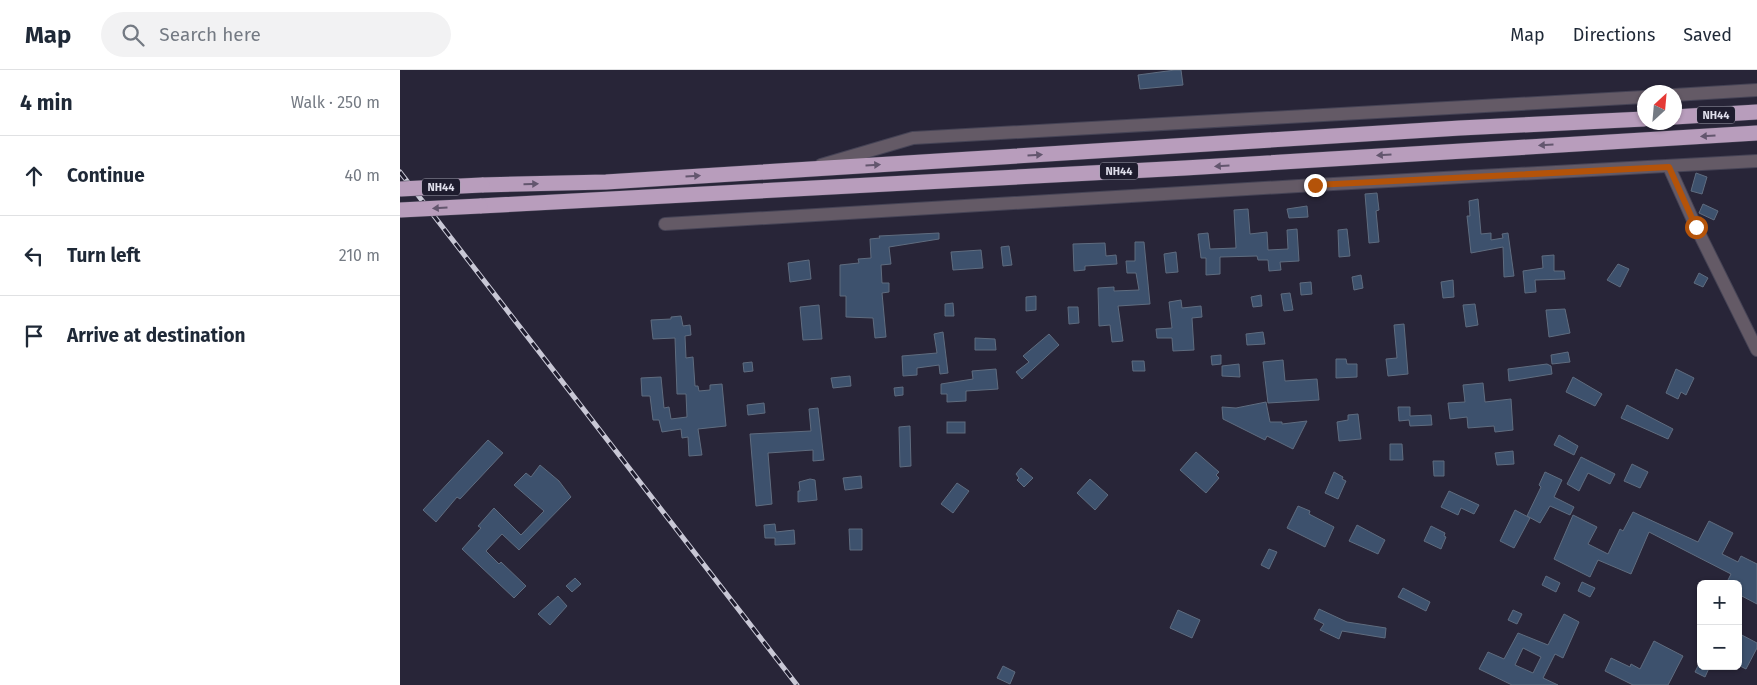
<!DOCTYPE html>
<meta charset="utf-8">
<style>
:root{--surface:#fff;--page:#f2f2f3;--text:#1f2937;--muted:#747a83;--line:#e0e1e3}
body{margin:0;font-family:"Fira Sans",sans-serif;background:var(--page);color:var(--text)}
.controls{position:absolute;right:15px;bottom:15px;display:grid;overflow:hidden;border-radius:8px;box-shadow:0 1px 4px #0004}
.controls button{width:45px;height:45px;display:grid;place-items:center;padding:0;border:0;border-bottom:1px solid var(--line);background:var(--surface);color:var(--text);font:25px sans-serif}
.compass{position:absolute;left:1237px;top:15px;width:45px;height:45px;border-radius:50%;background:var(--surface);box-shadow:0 1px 4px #0004;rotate:26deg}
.stop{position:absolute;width:15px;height:15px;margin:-11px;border:4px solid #b45309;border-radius:50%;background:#fff}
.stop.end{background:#b45309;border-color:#fff;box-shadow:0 1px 5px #0008}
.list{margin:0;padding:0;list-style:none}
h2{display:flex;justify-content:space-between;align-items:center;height:65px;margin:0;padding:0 20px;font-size:21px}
h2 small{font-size:16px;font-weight:400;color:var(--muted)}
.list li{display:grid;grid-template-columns:32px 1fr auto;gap:15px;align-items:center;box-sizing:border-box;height:80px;padding:0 20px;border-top:1px solid var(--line)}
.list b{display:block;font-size:19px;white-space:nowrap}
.list em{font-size:16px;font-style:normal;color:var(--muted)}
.icon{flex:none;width:28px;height:28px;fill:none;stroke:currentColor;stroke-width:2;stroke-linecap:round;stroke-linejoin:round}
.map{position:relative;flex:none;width:1357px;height:615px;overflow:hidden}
header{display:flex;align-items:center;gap:30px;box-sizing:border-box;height:70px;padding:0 25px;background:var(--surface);border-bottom:1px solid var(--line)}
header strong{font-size:24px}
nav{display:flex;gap:28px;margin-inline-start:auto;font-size:18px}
.search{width:350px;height:45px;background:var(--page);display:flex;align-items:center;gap:12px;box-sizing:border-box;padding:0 18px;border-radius:28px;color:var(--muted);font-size:19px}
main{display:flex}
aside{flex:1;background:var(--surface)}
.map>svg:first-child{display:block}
.building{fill:#3d516d;stroke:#5f6c7f;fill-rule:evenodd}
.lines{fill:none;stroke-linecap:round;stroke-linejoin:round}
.minor-casing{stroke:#454355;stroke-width:14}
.highway-casing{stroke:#454355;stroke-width:16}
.minor{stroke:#645a66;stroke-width:12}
.highway{stroke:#b89dbc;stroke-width:15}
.rail-casing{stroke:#c8c7d5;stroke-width:5}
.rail{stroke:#1e1c2e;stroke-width:3;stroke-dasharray:9;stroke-linecap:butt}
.highway-bridge-casing{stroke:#454355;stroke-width:16;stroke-linecap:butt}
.highway-bridge{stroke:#b89dbc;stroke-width:15}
.oneway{fill:#63566e}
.route{stroke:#b45309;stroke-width:6}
.labels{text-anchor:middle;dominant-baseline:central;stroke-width:4;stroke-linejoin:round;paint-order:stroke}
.shield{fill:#1e1c2e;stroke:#a5a4b2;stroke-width:1}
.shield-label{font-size:11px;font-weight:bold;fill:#dfdeeb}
</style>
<header>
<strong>Map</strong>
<div class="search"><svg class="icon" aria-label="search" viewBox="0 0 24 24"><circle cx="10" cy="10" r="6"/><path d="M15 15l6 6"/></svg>Search here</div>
<nav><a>Map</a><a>Directions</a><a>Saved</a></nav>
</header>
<main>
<aside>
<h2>4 min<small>Walk · 250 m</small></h2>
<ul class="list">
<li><svg class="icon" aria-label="ahead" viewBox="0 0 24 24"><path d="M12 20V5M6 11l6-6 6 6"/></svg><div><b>Continue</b></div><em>40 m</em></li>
<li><svg class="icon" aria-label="left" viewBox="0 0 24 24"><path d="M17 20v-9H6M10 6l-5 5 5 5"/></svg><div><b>Turn left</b></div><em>210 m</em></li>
<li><svg class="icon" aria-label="arrive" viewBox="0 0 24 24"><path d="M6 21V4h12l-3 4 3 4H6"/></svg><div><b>Arrive at destination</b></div></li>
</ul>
</aside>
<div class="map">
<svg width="1357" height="615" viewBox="0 0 1357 615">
<rect width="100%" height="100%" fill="#282538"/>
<g class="building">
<polygon points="775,0 781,0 783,15 740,19 738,5"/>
<polygon points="1296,103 1307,107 1302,124 1291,121"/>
<polygon points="977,123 979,140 976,141 979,172 969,173 965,124"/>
<polygon points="1078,129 1081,164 1091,163 1091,170 1103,168 1102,164 1108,163 1114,206 1104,207 1103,177 1071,183 1067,146 1070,146 1069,131"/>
<polygon points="1303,134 1318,141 1314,150 1299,143"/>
<polygon points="907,136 908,147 889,148 887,139"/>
<polygon points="848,139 850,164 867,162 868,180 888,179 887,160 897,159 899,191 880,192 881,200 869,201 868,190 858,190 857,186 820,187 820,204 806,205 806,188 801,188 798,164 808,163 810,179 836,178 834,140"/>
<polygon points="947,159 950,186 939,187 938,160"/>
<polygon points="539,163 539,169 489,177 491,194 481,195 482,213 489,213 489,222 482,223 486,267 475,268 473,248 446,247 446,226 440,226 440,195 459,193 458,189 471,188 470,169 480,168 479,166"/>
<polygon points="735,172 744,172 750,234 718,236 723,271 712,272 710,255 699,256 698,218 714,217 714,221 739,220 736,203 727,203 726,191 735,191"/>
<polygon points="705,173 706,186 716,185 717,194 685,196 685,200 674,201 673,174"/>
<polygon points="609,176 612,195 603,196 601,177"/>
<polygon points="581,180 583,198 553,200 551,182"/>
<polygon points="776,182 778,202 766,203 764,184"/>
<polygon points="1154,185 1154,201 1164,201 1165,209 1135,210 1136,222 1125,223 1123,201 1143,198 1142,186"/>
<polygon points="409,190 411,209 390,212 388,193"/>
<polygon points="1218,194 1229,199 1220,217 1207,210"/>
<polygon points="1299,203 1308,208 1303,217 1294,213"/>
<polygon points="961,205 963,218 954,220 952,207"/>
<polygon points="1053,210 1054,227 1043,228 1041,212"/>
<polygon points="911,212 912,224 901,225 900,213"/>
<polygon points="890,223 893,240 884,241 881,224"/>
<polygon points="861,225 862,236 853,237 851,227"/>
<polygon points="636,226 636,240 626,241 626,227"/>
<polygon points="781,230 782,238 801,236 802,247 792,248 794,280 773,281 772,268 757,268 756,259 772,258 769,232"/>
<polygon points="553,233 554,246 545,246 545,234"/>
<polygon points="1075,234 1078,255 1066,257 1063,235"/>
<polygon points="419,235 422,269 403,270 400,237"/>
<polygon points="668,237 678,237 679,253 669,254"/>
<polygon points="1165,239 1170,263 1149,267 1146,240"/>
<polygon points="281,246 283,256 290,255 291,265 285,266 286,288 293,287 295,316 298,316 299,321 310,320 310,315 322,314 326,356 298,359 302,385 289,386 288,367 282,368 281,359 262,362 259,350 253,350 250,326 242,326 241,308 261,307 264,338 269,337 271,349 287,347 286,324 277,324 275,268 253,269 252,260 251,250 271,249 271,247"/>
<polygon points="1004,254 1008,304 988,306 986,289 997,288 994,255"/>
<polygon points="543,262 548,303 540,304 539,295 517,298 517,305 503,306 502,286 537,283 534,264"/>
<polygon points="863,262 865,274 847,275 846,264"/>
<polygon points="649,264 659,275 622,309 616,302 629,292 623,286"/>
<polygon points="575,268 595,269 596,280 575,280"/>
<polygon points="1168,282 1170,292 1152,294 1151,285"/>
<polygon points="821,285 821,294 812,295 811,286"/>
<polygon points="936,289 946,289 947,294 957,294 957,307 936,308"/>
<polygon points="883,290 885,311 917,309 919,330 868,333 863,292"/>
<polygon points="732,291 744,291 745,301 733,301"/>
<polygon points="352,292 353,301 344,302 343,293"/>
<polygon points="839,294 840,307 822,306 822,296"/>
<polygon points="1147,294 1151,296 1152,304 1109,311 1108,299"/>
<polygon points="596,299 598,319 566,321 566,331 547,332 547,324 541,324 541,314 573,309 572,301"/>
<polygon points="1276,299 1294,308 1286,325 1281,322 1278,329 1266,323"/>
<polygon points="450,306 451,316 433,318 431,308"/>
<polygon points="1173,307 1202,324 1195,336 1166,322"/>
<polygon points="1083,313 1085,332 1111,329 1113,360 1095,362 1094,356 1068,358 1067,347 1050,349 1048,333 1065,332 1063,315"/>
<polygon points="503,317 503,325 495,326 494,318"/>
<polygon points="866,332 870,352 882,352 882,354 907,351 893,379 867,366 865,370 823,349 822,337 836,338"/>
<polygon points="364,333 365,343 348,345 347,335"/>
<polygon points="1227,335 1273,359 1268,369 1221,348"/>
<polygon points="998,337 1010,337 1010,346 1031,345 1032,355 1010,356 1009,350 999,351"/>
<polygon points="418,338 424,390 413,391 413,380 368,383 372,434 356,436 350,364 411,361 409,339"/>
<polygon points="958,344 961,369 939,371 937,352 948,350 948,345"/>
<rect x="547" y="352" width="18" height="11"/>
<polygon points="510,356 511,396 500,397 499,357"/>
<polygon points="1159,365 1178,376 1174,385 1154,375"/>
<polygon points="88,370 103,383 60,429 57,427 36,452 23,440"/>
<polygon points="990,374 1002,374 1003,390 990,390"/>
<polygon points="1113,381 1114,394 1097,395 1095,383"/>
<polygon points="796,382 819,402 816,405 819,408 806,423 780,400"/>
<polygon points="1181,387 1215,404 1210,414 1188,403 1179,421 1167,414"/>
<polygon points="1033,391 1044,391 1044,406 1034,406"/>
<polygon points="1232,394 1248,402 1240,418 1224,411"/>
<polygon points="140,395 159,411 171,427 119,480 102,464 86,481 99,494 101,492 126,516 114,528 62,479 81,458 78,456 94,438 121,465 144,441 114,415 126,403 131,407"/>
<polygon points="621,398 633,408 624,417 617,410 619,408 616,404"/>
<polygon points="934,402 943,407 942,409 946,411 938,429 925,423"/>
<polygon points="1145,402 1162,410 1154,427 1174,437 1170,445 1150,436 1140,453 1127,446 1141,417 1139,415"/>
<polygon points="461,406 462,418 445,420 443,408"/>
<polygon points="410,409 415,410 417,430 398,432 398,421 400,421 399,412"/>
<polygon points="690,409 708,425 695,440 677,423"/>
<polygon points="557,413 569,421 553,443 541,434"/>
<polygon points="1049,421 1079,435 1074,444 1061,438 1058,445 1041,437"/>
<polygon points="898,436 910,441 909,444 934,457 925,477 887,458"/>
<polygon points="1115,440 1130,448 1114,478 1100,471"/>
<polygon points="1233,442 1298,472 1309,451 1333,463 1322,484 1338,492 1341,486 1357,494 1357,534 1338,524 1338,514 1326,514 1331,504 1249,462 1231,504 1198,490 1190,507 1154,489 1173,445 1197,457 1188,474 1208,484 1220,459 1223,461"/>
<polygon points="375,454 376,462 394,460 395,474 375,475 375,468 365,468 364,455"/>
<polygon points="957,455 985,470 978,484 949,471"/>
<polygon points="1031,456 1045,463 1044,466 1046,467 1041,479 1024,471"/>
<polygon points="449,459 462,459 462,480 450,480"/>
<polygon points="869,479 877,482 869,499 861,495"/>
<polygon points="1146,506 1160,513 1156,522 1142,515"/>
<polygon points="175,508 181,514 172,522 166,516"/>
<polygon points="1182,512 1195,518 1190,527 1178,521"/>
<polygon points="1003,518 1030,532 1026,541 998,527"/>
<polygon points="158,526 167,536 150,555 138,544"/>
<polygon points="919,539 947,552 986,558 985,568 942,561 939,569 920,560 924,554 914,549"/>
<polygon points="778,540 800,550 792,568 770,558"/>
<polygon points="1113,540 1122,544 1117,554 1108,550"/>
<path d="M1164,544L1179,552L1163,588L1155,584L1143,608L1158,615H1112L1079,599L1088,582L1104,589L1118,563L1148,575ZM1123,578L1141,587L1133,603L1115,595Z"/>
<polygon points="1338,563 1357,573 1357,578 1346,599 1338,595"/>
<polygon points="1254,571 1283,586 1268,615 1233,615 1205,601 1211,588 1230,597 1231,594 1240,599"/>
<polygon points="1299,594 1301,596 1310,596 1305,607 1295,602"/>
<polygon points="603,596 615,602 610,614 597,608"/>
</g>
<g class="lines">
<g class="minor-casing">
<g id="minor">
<polyline points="1274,25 1357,20"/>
<polyline points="421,95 513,68 1244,27"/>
<polyline points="1269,97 1296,157 1357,280"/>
<polyline points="265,154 915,115 1357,91"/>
</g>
</g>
<g class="highway-casing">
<g id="highway">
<polyline points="1274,47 1357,42"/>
<polyline points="82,115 206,112 1060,58 1244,49"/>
<polyline points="80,136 785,98 1357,63"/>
</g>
</g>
<use href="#minor" class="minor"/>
<use href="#highway" class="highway"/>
<g class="rail-casing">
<polyline id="rail" points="0,102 397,615"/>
</g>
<use href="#rail" class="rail"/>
<g class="highway-bridge-casing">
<g id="highway-bridge">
<polyline points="0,119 82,115"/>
<polyline points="0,140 80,136"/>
</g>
</g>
<use href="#highway-bridge" class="highway-bridge"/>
</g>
<defs><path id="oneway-solid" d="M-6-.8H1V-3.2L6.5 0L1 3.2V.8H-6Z" transform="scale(1.25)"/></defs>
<g class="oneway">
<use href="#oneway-solid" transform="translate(1308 66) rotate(177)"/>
<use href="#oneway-solid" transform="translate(1146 75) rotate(177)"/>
<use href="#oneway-solid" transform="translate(635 85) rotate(-4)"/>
<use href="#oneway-solid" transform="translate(984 85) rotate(176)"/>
<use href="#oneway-solid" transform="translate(473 95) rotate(-3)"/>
<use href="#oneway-solid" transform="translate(822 96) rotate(176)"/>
<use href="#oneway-solid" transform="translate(293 106) rotate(-4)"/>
<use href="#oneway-solid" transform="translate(131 114) rotate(-1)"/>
<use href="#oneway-solid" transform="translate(40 138) rotate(177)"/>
</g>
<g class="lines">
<polyline class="route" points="915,115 1269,97 1296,157"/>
</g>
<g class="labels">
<g class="shield">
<rect x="1297" y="36.5" width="38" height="17" rx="4"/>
<rect x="700" y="92.5" width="38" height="17" rx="4"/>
<rect x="22" y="108.5" width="38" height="17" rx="4"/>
</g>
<g class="shield-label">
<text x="1316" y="45">NH44</text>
<text x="719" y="101">NH44</text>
<text x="41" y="117">NH44</text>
</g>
</g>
</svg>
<div class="controls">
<button>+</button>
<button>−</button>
</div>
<svg class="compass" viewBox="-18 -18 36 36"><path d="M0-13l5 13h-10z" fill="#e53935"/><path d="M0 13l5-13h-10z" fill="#747a83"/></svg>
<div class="stop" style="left:1296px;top:157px"></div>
<div class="stop end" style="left:915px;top:115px"></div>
</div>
</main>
